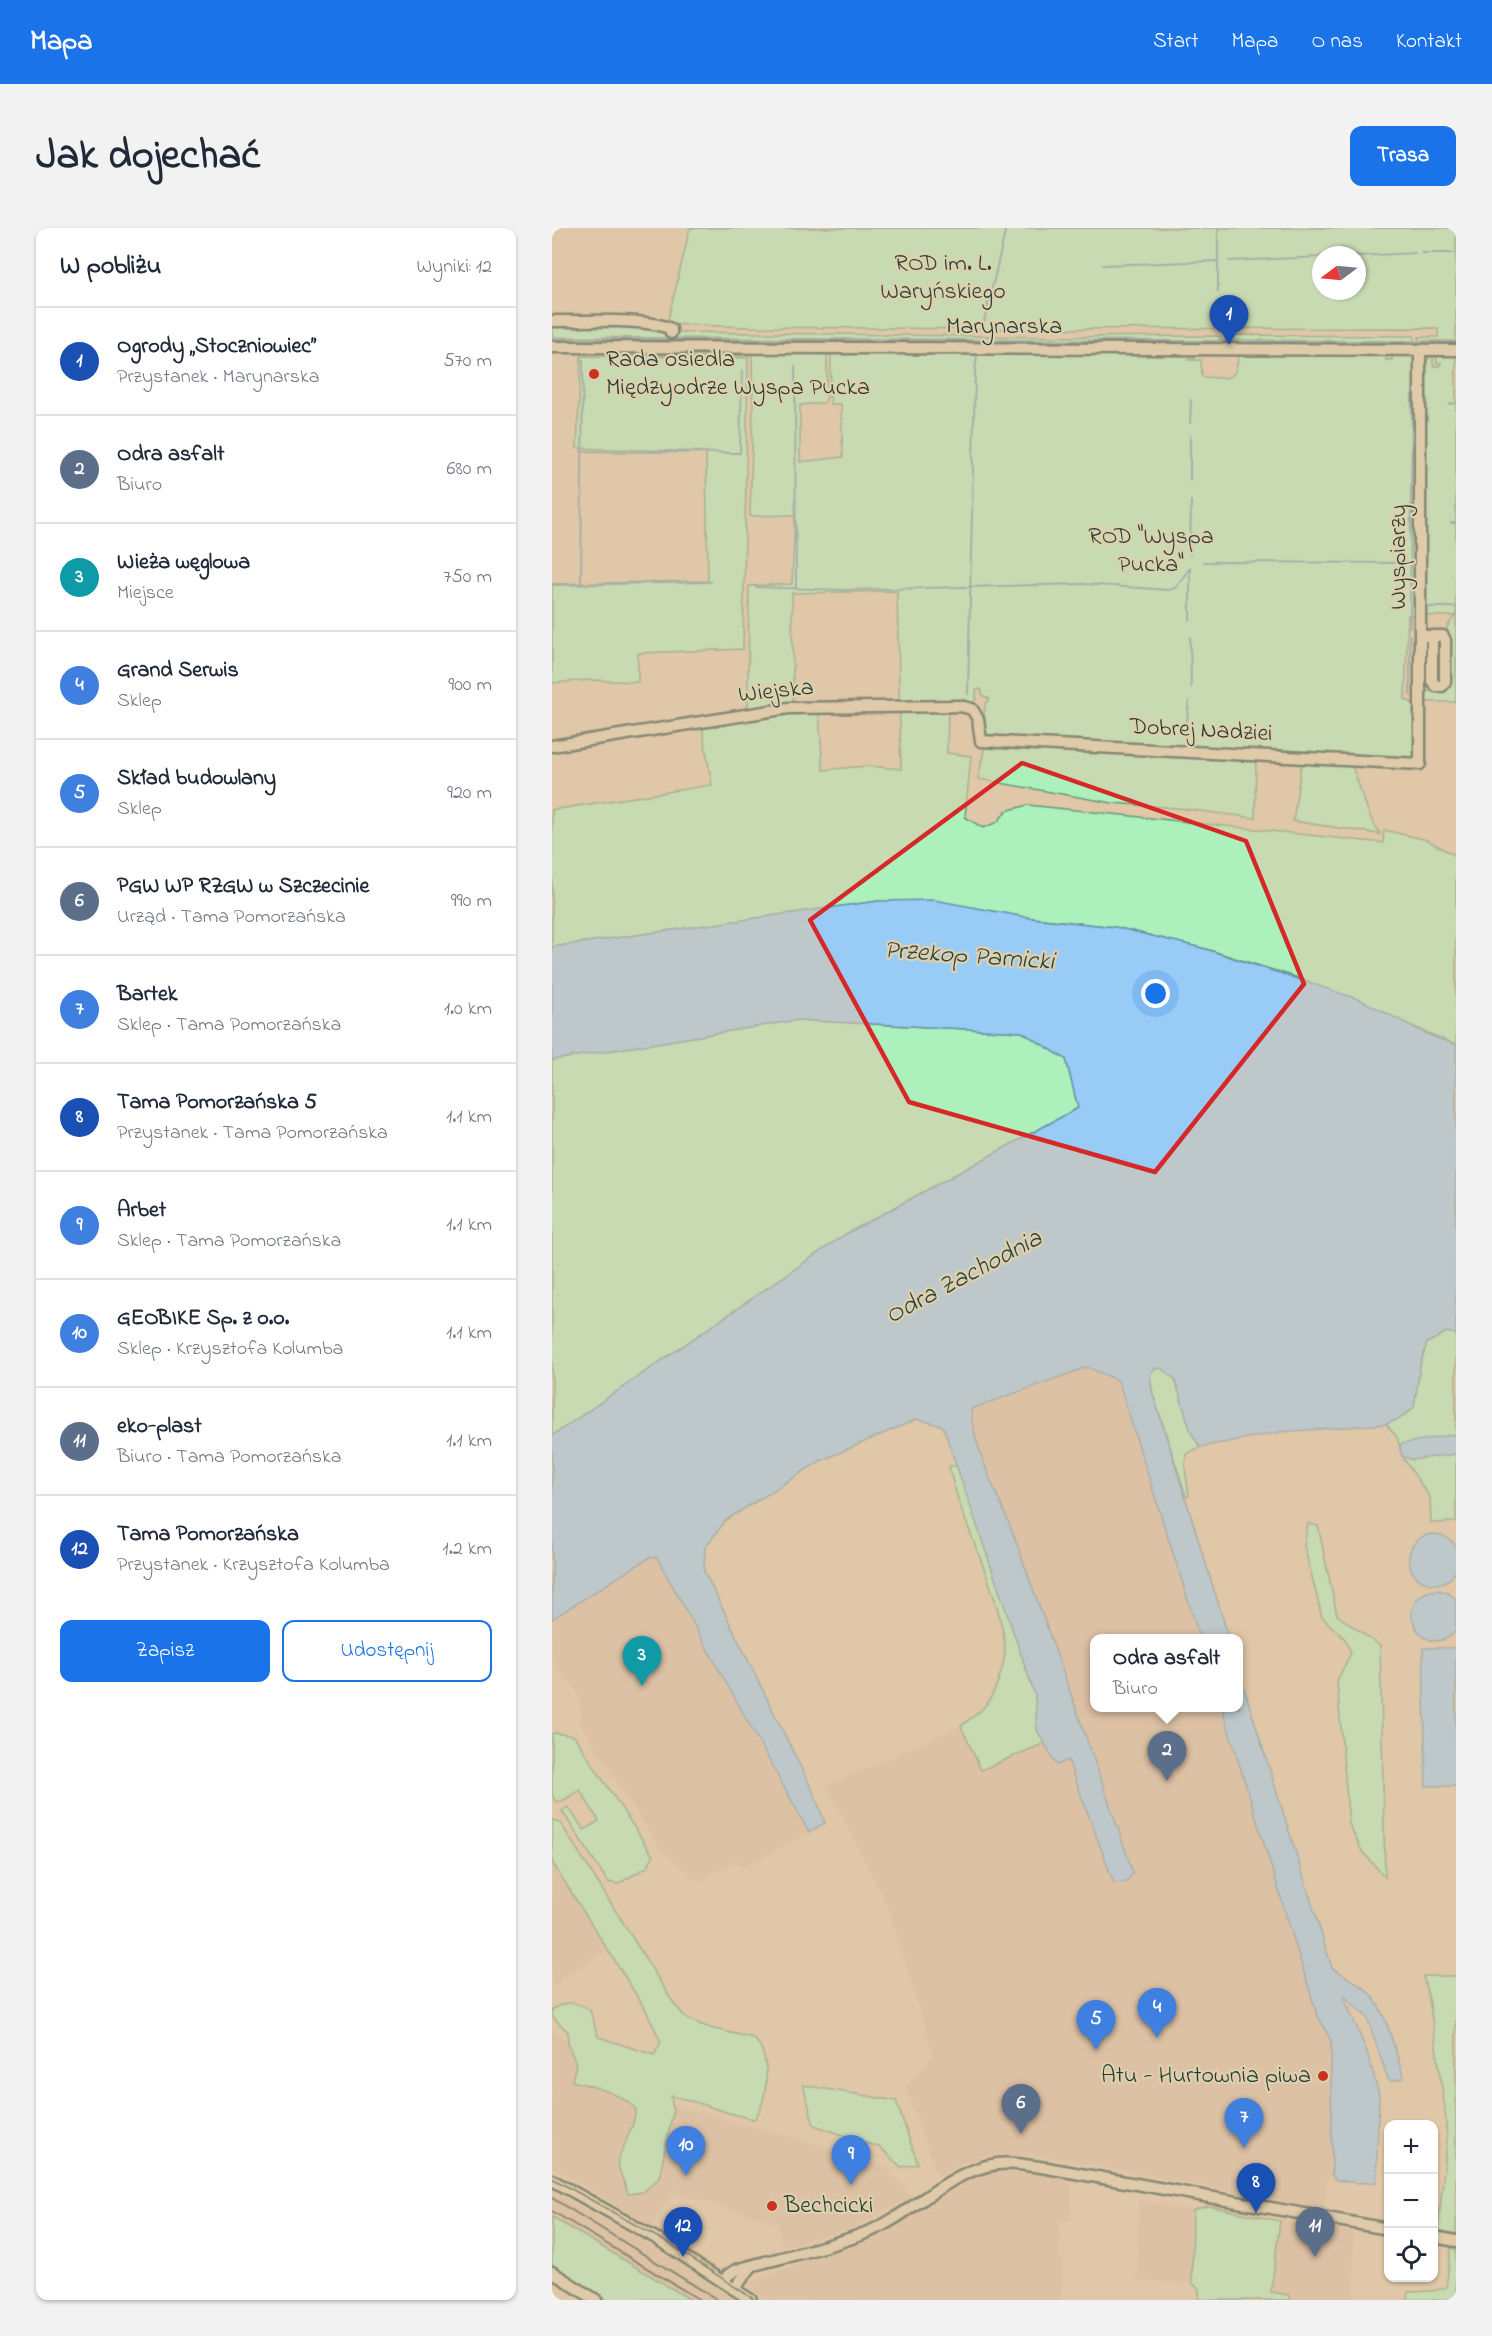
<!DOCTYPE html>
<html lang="pl">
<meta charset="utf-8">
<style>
:root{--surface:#fff;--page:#f2f2f3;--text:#1f2937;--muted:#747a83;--line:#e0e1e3;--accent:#1a73e8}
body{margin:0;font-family:"Indie Flower",sans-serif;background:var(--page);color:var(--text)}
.controls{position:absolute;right:18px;bottom:18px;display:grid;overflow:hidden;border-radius:12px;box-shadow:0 2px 4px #0004}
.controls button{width:54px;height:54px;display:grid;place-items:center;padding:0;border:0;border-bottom:2px solid var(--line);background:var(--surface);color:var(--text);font:30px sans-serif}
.compass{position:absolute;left:760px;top:18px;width:54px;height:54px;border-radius:50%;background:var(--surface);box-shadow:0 2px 4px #0004;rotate:254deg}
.you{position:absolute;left:604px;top:766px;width:21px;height:21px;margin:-15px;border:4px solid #fff;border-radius:50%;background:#1a73e8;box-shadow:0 0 0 9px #1a73e833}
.badge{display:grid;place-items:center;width:39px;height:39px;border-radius:50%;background:var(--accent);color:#fff;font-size:20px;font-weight:700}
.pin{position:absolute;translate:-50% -50px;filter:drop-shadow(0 2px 3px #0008)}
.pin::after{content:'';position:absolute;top:32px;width:21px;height:18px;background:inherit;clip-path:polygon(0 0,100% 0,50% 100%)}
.popup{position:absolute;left:538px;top:1406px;width:153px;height:78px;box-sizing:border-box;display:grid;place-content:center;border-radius:12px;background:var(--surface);filter:drop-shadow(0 2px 4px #0005);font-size:20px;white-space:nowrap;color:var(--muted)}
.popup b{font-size:22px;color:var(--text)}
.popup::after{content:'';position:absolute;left:50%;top:100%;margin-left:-12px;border:12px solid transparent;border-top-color:var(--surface)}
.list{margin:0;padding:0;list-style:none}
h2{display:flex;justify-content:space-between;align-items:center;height:78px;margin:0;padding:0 24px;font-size:26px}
h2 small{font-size:20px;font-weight:400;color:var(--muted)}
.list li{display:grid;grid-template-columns:39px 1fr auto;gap:18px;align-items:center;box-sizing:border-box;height:108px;padding:0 24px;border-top:2px solid var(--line)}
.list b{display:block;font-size:22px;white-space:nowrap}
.list p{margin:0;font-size:20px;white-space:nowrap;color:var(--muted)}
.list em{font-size:20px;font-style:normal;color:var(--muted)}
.actions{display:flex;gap:12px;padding:18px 24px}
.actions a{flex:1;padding:14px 0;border:2px solid var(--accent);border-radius:12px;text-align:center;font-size:21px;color:var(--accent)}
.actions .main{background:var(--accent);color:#fff}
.icon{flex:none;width:33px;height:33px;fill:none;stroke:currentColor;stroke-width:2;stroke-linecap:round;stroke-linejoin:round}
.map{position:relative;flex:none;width:904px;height:2072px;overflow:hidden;border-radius:12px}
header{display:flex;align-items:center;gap:36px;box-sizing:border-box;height:84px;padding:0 30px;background:var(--accent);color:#fff}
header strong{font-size:28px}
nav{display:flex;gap:33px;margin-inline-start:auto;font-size:21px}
.intro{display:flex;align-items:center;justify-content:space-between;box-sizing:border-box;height:144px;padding:0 36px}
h1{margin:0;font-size:42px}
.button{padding:15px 27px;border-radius:12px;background:var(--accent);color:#fff;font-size:21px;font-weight:700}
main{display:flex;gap:36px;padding:0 36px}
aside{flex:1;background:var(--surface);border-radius:12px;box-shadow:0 2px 4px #0004}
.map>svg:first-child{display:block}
.built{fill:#daba9f}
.green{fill:#acf1bc;stroke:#669778;stroke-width:1.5;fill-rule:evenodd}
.water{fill:#98cbf5;stroke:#6892a8;stroke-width:1.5}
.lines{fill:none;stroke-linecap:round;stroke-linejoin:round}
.stream{stroke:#6892a8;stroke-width:2}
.minor-casing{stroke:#1f3d34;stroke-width:15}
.minor{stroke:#e0cfac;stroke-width:10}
.tram{stroke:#1f3d34;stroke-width:1.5}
.rail{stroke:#1f3d34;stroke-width:2}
.marked{fill:none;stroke:#d62828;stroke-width:4.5;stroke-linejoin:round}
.poi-dot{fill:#c8321e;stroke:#e0cfac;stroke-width:2}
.labels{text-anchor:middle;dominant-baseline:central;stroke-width:4.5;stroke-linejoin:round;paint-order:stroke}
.park-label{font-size:24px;fill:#26463b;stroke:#e0cfac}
.street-label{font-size:24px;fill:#1f3d34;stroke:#e0cfac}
.poi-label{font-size:24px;fill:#1f3d34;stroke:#e0cfac;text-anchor:start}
.water-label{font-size:26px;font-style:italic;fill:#25443e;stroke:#e0cfac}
</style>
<header>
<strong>Mapa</strong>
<nav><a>Start</a><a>Mapa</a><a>O nas</a><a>Kontakt</a></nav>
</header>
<div class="intro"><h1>Jak dojechać</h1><a class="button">Trasa</a></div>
<main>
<aside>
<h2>W pobliżu<small>Wyniki: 12</small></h2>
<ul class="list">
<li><span class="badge" style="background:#1a4fb4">1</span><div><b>Ogrody „Stoczniowiec”</b><p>Przystanek · Marynarska</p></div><em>570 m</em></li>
<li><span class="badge" style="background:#5c6f8a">2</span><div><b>Odra asfalt</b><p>Biuro</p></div><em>680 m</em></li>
<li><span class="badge" style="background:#0f9aa8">3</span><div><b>Wieża węglowa</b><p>Miejsce</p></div><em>750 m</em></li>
<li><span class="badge" style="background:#3f7fe0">4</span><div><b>Grand Serwis</b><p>Sklep</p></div><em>900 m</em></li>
<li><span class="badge" style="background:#3f7fe0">5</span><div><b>Skład budowlany</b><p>Sklep</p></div><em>920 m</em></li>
<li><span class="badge" style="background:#5c6f8a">6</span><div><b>PGW WP RZGW w Szczecinie</b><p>Urząd · Tama Pomorzańska</p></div><em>990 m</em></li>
<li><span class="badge" style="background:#3f7fe0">7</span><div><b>Bartek</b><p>Sklep · Tama Pomorzańska</p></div><em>1.0 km</em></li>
<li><span class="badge" style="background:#1a4fb4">8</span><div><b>Tama Pomorzańska 5</b><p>Przystanek · Tama Pomorzańska</p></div><em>1.1 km</em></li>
<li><span class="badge" style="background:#3f7fe0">9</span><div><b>Arbet</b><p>Sklep · Tama Pomorzańska</p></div><em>1.1 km</em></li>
<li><span class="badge" style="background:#3f7fe0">10</span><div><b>GEOBIKE Sp. z o.o.</b><p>Sklep · Krzysztofa Kolumba</p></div><em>1.1 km</em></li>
<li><span class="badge" style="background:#5c6f8a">11</span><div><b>eko-plast</b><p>Biuro · Tama Pomorzańska</p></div><em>1.1 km</em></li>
<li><span class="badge" style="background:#1a4fb4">12</span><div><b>Tama Pomorzańska</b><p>Przystanek · Krzysztofa Kolumba</p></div><em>1.2 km</em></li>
</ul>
<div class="actions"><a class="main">Zapisz</a><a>Udostępnij</a></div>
</aside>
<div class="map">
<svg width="904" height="2072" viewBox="0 0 904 2072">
<rect width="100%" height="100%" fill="#dfc7a7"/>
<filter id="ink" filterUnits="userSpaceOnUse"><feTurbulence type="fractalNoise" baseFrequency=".0167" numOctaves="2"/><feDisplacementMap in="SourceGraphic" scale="12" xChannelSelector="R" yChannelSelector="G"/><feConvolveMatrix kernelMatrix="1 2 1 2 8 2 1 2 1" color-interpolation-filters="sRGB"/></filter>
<g filter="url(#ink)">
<g class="built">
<polygon points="535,1139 566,1152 647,1410 543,1410 543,1480 669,1480 765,1786 779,1813 780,1947 775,1950 772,1981 488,1927 444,1927 412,1934 386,1947 354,1860 382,1828 337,1680 276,1558 409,1498 429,1542 493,1515 505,1536 516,1532 562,1655 575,1654 581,1645 540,1522 458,1296 420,1202 419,1181"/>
<polygon points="98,1328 105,1330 257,1604 191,1639 185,1632 146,1653 109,1621 30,1498 27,1466 0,1431 0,1391"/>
<polygon points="0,1634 55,1721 8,1750 9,1753 0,1758"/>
<polygon points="0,1802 103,1872 284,1922 331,1938 360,1968 300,2000 232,2018 225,1994 124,1965 122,1961 100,1999 0,1939"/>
<polygon points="448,1941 519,1949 519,1992 507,1992 507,2031 510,2032 509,2072 215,2072 199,2061 199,2054 329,2004 412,1952"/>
<polygon points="0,1963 106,2022 183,2072 138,2072 0,1989"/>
<polygon points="587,1972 641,1982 640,2055 586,2053"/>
<polygon points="728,1993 757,1994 801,2002 802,2072 739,2072 736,2067 719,2064"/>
</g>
<g class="green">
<path d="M138,0H904V113H867V109H886V100L443,101L198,99L115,96ZM769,27H805V63H769Z"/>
<polygon points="0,95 88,97 117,105 116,110 0,109"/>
<polygon points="126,104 498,109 498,112 122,110 123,105"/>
<polygon points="676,107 862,108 862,113 674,112"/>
<polygon points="666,108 669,111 664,113 500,112 500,109"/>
<polygon points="121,112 498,114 498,117 121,117"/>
<path d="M275,123V169L272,175L248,177V234L291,229L289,176H278L279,123L379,127L400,123L629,124V128L642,126L643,130H637V132H649L650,149C678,150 684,156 687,124L834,126V132H840L841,126H859L863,132L874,131L875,133L881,125V138H888L889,135H885V125H904V474H872V463H892L896,460L895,399L903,388L856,387L853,471L862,476L865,530L704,525L703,590L626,580L560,575L426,551L433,517L438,509L431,501L433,477L438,471L431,468L429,461L424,462V471L420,475L396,474L395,525L419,528L413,589L431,600L446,594L454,583L476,577L831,615L832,602L875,612L904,628V817L750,751L654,721L563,699L326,673L0,719V582L160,557L150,498L219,486H267L271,542L315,538L349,541L345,363L240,365L241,474L197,482L196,479L197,358L240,356L243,287L198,288L201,182L200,127L202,124Z"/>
<polygon points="57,124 192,124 196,128 58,128"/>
<polygon points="29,128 196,130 191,421 86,425 86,454 39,452 0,455 0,356 156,353 154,224 25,220"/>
<polygon points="750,532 799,535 818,589 828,606 741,593"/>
<polygon points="245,792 471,804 514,831 526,880 294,1006 0,1208 0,832"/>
<polygon points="895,1104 904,1106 904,1294 879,1295 878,1270 850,1228 845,1209 834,1196 849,1190 862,1179 868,1137 875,1115"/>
<polygon points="609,1140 623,1151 639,1204 648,1219 634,1226 633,1240 637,1268 634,1268 600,1163 598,1146 602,1141"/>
<path d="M397,1238H405L483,1467L485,1502L493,1515L429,1542L409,1498C417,1492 427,1485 433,1478C444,1465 454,1434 453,1417C445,1354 410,1299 397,1238Z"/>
<polygon points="756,1296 766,1298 785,1387 828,1418 833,1649 810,1623 797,1596 785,1453 799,1425 793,1411 770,1389 752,1317"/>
<polygon points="3,1505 22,1508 101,1628 95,1639 66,1656 56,1654 10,1583 16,1579 32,1602 47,1593 28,1562 12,1572 4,1574 0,1567 0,1506"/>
<path d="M0,1591L9,1596L122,1776L135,1791L158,1800L201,1810C220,1825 217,1873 202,1891C172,1886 148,1873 119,1868L121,1884L107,1950L91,1964L76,1966L65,1935L81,1896L84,1881C67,1864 43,1859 20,1853L24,1836L16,1816V1804L0,1788V1782C16,1772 23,1773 38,1782L46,1809L102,1827L109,1814L94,1782L0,1634Z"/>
<polygon points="871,1748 904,1748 904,2006 886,2002 895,1912 893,1881 878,1776"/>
<polygon points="251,1857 344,1873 366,1936 349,1939 329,1920 262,1897"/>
<polygon points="656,1978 728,1993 719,2064 736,2067 739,2072 647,2072 647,2061 640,2055 641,1982"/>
<polygon points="0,1989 139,2072 55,2072 0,2038"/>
<polygon points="899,2020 904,2021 904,2072 855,2072 856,2064 880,2063 894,2060"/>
</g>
<g class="water">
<path d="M382,672L479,690L563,699L654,721L809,772L877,807L904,817V1106L895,1104L875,1115L868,1137L862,1179L849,1190L834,1196L727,1204L648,1219L639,1204L623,1151L609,1140L602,1141L598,1146L600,1163L677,1410H648L566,1152L535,1139L419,1181C421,1224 450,1273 464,1314C504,1424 544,1534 581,1645L574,1654L562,1655L516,1532L505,1537L485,1502L483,1467L391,1198L365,1191L268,1233L174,1292L153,1320L152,1343L263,1568L273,1595L257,1604L105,1330L98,1329L0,1391V1208L294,1006L526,880L514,831L470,804L245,792L0,832V719L326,673Z"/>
<polygon points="904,1206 904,1226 860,1232 850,1228 848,1216"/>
<circle cx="882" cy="1331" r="25"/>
<path d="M885,1362L896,1365L904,1371V1403C870,1438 835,1368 885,1362Z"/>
<polygon points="871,1420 904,1420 904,1558 874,1558"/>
<path d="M687,1444L780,1740C794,1749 812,1757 822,1771C837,1792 843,1825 852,1850L840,1853L836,1851L815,1789L791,1767L815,1824L827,1866L824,1954L806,1955L784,1952L780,1947L779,1813L765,1786L670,1480H687Z"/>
</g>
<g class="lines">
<g class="stream">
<polyline points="666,0 666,64"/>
<polyline points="869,25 904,25"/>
<polyline points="805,28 863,25"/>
<polyline points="677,33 769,29"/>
<polyline points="551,37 667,33"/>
<polyline points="666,96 666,74"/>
<polyline points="431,98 454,0"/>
<polyline points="0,111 904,114"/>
<polyline points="243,138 244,360"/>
<polyline points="898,176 904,175"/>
<polyline points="638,195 639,172"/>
<polyline points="638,207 638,252"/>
<polyline points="29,223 188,225 190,142"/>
<polyline points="899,295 904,295"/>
<polyline points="638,326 639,273"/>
<polyline points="652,334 859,335"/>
<polyline points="638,340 638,392"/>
<polyline points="0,357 159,354"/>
<polyline points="29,357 31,132"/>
<polyline points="203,359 291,362 531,356 616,362 623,360 638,340"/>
<polyline points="874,379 904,379"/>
<polyline points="858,399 860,166"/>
<polyline points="638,409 639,459"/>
<polyline points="416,466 423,145 425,126"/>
<polyline points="858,467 858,407"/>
<polyline points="634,503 637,473"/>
</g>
<g class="minor-casing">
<g id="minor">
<path d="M0,93C30,94 94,89 119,101V105"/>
<polyline points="0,119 904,122"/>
<polyline points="872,408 891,408 893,412 893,454 890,458 884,458 880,453 880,408"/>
<polyline points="0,518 237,480 408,478 420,481 426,491 429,513 868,536 868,122"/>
<polyline points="0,1952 102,2009 199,2072"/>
<polyline points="882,2009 904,2013"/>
<polyline points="0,2044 44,2072"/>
<path d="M172,2054L176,2047L184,2042C228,2029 274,2021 316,2004C361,1986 395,1943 445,1936C462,1934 479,1938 495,1940L836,2001"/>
<polyline points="182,2061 200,2038"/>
</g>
</g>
<use href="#minor" class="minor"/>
<polyline class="tram" points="0,1950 121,2018 203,2072"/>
<g class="rail">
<polyline points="0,1970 166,2072"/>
<polyline points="0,1983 148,2072"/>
</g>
</g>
</g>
<path d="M0 0H904V2072H0ZM470,535L694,613L752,756L603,944L357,874L258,692Z" fill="#dfc7a7" fill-opacity=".55" fill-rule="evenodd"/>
<path class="marked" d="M470,535L694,613L752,756L603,944L357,874L258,692Z"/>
<g class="poi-dot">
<circle cx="42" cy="146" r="6"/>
<circle cx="771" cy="1848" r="6"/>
<circle cx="220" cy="1978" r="6"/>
</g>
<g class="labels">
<g class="park-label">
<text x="391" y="36">ROD im. L.<tspan x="391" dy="28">Waryńskiego</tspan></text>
<text x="599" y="309">ROD "Wyspa<tspan x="599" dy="28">Pucka"</tspan></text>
</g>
<g class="street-label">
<text x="452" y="99">Marynarska</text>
<text transform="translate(847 329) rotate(-90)">Wyspiarzy</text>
<text transform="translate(224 464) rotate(-6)">Wiejska</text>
<text transform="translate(649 503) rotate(3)">Dobrej Nadziei</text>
</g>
<g class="poi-label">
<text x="54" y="132">Rada osiedla<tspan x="54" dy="28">Międzyodrze Wyspa Pucka</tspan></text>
<text x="759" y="1848" text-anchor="end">Atu - Hurtownia piwa</text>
<text x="232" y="1978">Bechcicki</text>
</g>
<g class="water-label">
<text transform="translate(417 729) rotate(4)">Przekop Parnicki</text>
<text transform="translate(412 1050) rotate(-28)">Odra Zachodnia</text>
</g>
</g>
</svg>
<div class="controls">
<button>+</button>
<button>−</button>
<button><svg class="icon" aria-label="locate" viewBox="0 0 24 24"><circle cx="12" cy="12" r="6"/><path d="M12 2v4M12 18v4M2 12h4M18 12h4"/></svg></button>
</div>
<svg class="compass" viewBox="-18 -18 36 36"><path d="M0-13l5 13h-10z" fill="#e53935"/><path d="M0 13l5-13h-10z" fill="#747a83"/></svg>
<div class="you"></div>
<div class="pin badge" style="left:677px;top:117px;background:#1a4fb4">1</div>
<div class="pin badge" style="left:615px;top:1553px;background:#5c6f8a">2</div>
<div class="popup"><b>Odra asfalt</b>Biuro</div>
<div class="pin badge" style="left:90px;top:1458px;background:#0f9aa8">3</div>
<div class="pin badge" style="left:605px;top:1810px;background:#3f7fe0">4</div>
<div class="pin badge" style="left:544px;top:1822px;background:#3f7fe0">5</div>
<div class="pin badge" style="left:469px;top:1906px;background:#5c6f8a">6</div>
<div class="pin badge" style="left:692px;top:1920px;background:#3f7fe0">7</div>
<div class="pin badge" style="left:704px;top:1985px;background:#1a4fb4">8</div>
<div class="pin badge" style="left:299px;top:1957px;background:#3f7fe0">9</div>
<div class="pin badge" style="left:134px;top:1948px;background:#3f7fe0">10</div>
<div class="pin badge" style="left:763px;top:2029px;background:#5c6f8a">11</div>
<div class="pin badge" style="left:131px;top:2029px;background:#1a4fb4">12</div>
</div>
</main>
